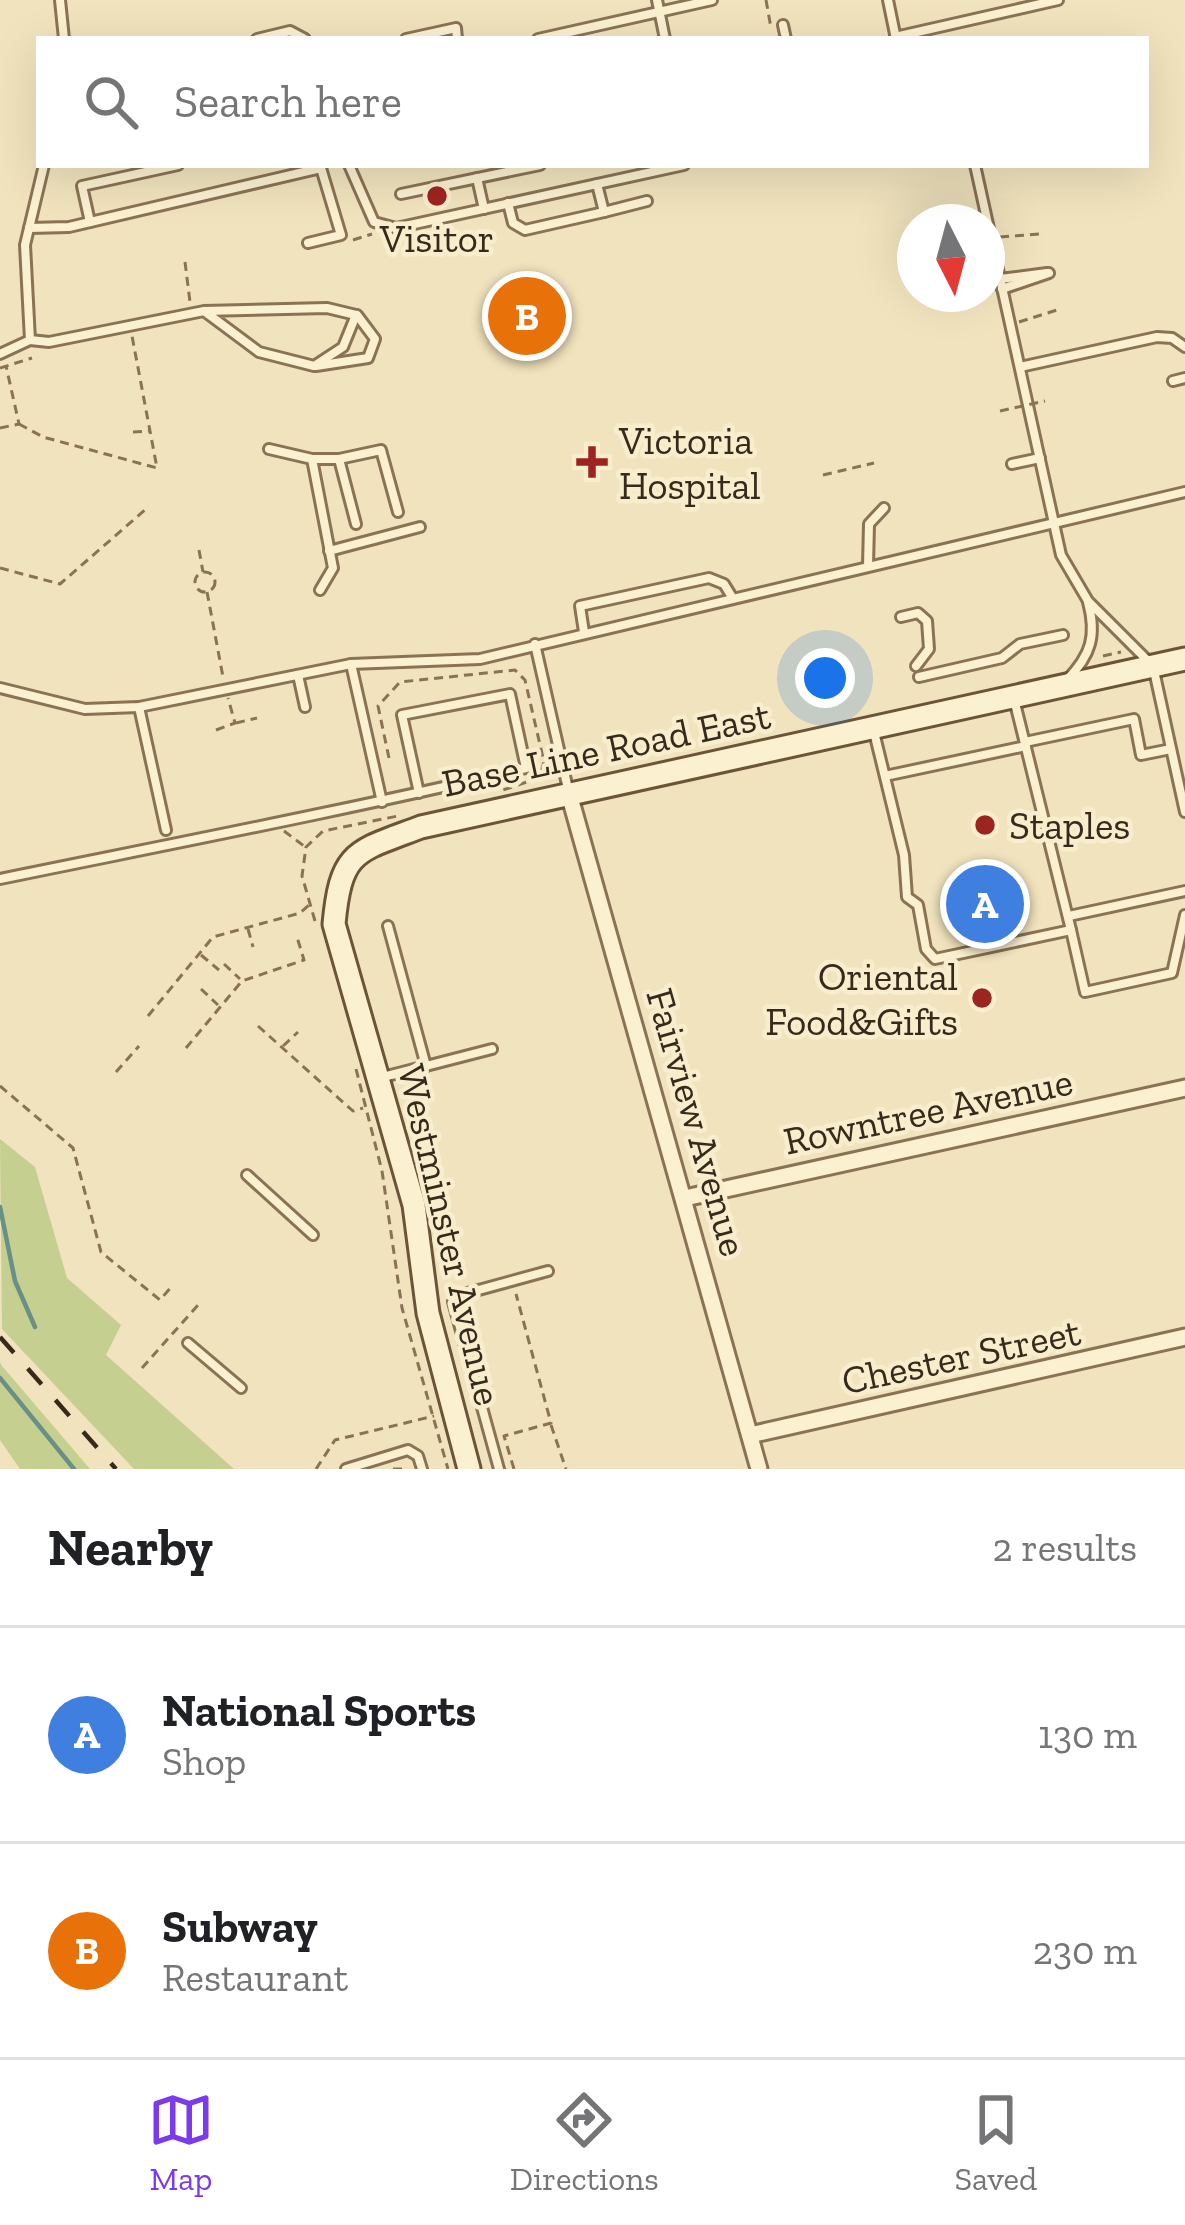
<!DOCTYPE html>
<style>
:root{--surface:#fff;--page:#f6f6f6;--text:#202124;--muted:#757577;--line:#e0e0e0;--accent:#7c3aed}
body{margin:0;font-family:"Zilla Slab",serif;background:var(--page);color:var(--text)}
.compass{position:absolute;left:897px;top:204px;width:108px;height:108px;border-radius:50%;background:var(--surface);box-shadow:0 12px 48px #0002;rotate:174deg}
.you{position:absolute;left:825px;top:678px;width:42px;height:42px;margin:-30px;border:9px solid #fff;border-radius:50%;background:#1a73e8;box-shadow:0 0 0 18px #1a73e833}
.badge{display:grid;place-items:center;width:78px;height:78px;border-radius:50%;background:var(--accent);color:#fff;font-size:39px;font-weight:700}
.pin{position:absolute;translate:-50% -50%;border:6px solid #fff;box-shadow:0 3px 12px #0006}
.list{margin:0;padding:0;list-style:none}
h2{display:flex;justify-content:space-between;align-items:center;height:156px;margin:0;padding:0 48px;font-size:51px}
h2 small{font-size:39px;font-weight:400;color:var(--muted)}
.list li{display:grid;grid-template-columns:78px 1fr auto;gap:36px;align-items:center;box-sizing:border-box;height:216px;padding:0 48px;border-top:3px solid var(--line)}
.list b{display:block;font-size:45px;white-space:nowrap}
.list p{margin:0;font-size:39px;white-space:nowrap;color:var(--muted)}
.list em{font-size:39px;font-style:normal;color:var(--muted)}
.icon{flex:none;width:66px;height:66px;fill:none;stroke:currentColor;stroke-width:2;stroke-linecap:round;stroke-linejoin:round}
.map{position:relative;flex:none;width:1185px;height:1469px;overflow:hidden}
.search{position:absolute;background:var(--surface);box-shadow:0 12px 48px #0002;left:36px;right:36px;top:36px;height:132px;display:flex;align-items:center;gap:30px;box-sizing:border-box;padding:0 42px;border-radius:0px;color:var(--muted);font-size:45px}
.sheet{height:588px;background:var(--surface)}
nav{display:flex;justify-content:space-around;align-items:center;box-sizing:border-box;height:168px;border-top:3px solid var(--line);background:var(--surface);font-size:33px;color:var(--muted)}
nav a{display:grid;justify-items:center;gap:6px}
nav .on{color:var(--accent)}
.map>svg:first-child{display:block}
.green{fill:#c5cf90}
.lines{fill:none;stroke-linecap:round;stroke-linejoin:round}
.stream{stroke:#689087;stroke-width:4.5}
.lane-casing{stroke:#8a7355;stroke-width:14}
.street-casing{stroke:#8a7355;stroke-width:21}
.secondary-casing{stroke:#6b5438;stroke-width:27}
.path{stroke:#8a7355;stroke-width:3;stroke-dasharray:9 6;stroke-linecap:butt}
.lane{stroke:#fbf0d0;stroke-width:8}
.street{stroke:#fbf0d0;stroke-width:15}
.secondary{stroke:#fbf0d0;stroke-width:21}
.rail{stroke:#382a1b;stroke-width:4.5;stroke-dasharray:21 21;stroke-linecap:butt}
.path-bridge{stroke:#8a7355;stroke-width:3;stroke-dasharray:9 6;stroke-linecap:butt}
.poi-dot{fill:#9d2521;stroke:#f8edcd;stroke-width:4.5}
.labels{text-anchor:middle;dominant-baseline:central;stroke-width:9;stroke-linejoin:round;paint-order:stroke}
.poi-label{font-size:39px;fill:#382a1b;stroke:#f8edcd;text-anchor:start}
.street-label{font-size:39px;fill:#382a1b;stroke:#f8edcd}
</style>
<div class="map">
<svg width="1185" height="1469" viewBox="0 0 1185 1469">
<rect width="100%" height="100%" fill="#f1e3bd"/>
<g class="green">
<polygon points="0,1139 35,1167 67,1278 121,1325 106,1355 234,1469 134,1469 2,1329"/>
<polygon points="0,1362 2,1366 90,1469 20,1469 0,1440"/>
</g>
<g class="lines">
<g class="stream">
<polyline points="0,1207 15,1281 35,1327"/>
<polyline points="0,1378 74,1469"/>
</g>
<g class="lane-casing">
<g id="lane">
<polyline points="60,0 64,39"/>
<polyline points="657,0 665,39"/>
<polyline points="888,0 896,39"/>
<polyline points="783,25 786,39"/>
<polyline points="895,37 1058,0"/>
<polyline points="257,39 290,31 305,39"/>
<polyline points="406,39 456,28 457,39"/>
<polyline points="538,39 712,0"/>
<polyline points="349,165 374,222 396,228 684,165"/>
<polyline points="975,165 1061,555 1088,601 1153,666 1185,812"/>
<polyline points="477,178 484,209"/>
<polyline points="401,194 540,165"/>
<polyline points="508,203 513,223 525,230 604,212 597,184"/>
<polyline points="604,212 647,201"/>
<polyline points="90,222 82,186 178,165"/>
<polyline points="29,228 69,227 321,168 341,235 308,243"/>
<polyline points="1000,279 1047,273"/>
<polyline points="1002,289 1049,273"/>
<polyline points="30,340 49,342 204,311 327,308 356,315 343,347 314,366 259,352 204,311"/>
<polyline points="0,354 30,340 25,245 44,165"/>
<polyline points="316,366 368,358 375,339 357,315"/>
<polyline points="1020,367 1157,337 1172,338 1185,347"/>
<polyline points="1173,381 1185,378"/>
<polyline points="269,449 312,459 333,568 320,590"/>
<polyline points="312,459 339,459 381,450 398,512"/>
<polyline points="339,459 356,524"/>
<polyline points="1012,464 1040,458"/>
<polyline points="329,551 420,527"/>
<polyline points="868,566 869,524 884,508"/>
<polyline points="901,617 918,613 927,621 929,649 916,666"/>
<polyline points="584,632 580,606 709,578 724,584 732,597"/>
<polyline points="535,644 568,789"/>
<polyline points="351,664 382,802"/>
<polyline points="298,675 305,707"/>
<polyline points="919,677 1002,658 1020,644 1063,635"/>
<path d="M1067,680C1091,655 1097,636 1088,602"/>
<polyline points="0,688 85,709 139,707 351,664 480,659 1185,492"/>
<polyline points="1014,699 1071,930"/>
<polyline points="139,707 166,830"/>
<polyline points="874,732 904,855 907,897 918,905 926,949 935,959 1071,930 1085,992 1172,973 1185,915"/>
<polyline points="1025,742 1134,719 1141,755 1171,749"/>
<polyline points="885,776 1026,746"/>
<path d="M0,879C176,843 352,809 526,768L510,694L402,715L419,793"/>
<polyline points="1069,916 1185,891"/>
<polyline points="388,926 426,1066 492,1049"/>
<polyline points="379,1078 426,1066"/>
<polyline points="247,1175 313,1235"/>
<polyline points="188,1343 241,1388"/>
<polyline points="346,1469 408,1450 418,1456 422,1469"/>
<polyline points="499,1469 453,1302 464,1294 548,1271"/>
</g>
</g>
<g class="street-casing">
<g id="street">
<polyline points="569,794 759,1469"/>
<polyline points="685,1198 1185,1088"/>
<polyline points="750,1435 1185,1337"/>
</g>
</g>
<g class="secondary-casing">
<path id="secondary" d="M469,1469L428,1313L414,1205L334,924C341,850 355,852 421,827L1185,659"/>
</g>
<g class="path">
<polyline points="766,0 771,28"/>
<polyline points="1000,237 1040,234"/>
<polyline points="353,240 372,234"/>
<polyline points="185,262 190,302"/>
<polyline points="1019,322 1057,310"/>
<polyline points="0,368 32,358"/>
<polyline points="19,424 43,437 157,468 132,336"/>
<polyline points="0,428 19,424 6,366"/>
<polyline points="133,432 149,431"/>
<polyline points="823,475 874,463"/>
<polyline points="199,550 203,572"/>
<polyline points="0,568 60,584 146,509"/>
<circle cx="205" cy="582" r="10"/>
<polyline points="207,592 223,677"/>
<polyline points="1103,656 1121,652"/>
<polyline points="236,723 257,718"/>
<polyline points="216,730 235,723 228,698"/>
<polyline points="389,758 378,706 400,682 515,670 525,680 544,762 539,778 500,791"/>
<polyline points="284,831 304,846"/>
<polyline points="315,921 302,876 306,847 323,831 398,816"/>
<polyline points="248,929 253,947"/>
<polyline points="201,955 219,970"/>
<polyline points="224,964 240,979"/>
<polyline points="201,989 218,1005"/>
<polyline points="148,1016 213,937 300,913 309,905"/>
<polyline points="258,1026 353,1111 363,1108"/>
<polyline points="283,1046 298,1032"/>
<polyline points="186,1048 242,981 304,960 297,937"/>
<polyline points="356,1069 382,1171 402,1308 448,1469"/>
<polyline points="116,1072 139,1046"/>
<polyline points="0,1086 73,1148 101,1252 160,1300 173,1285"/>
<polyline points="142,1368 198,1305"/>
<polyline points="551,1425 566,1469"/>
<polyline points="316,1469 335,1440 434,1416"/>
<polyline points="393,1469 406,1469"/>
<polyline points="514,1469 504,1436 551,1423 516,1294"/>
</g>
<use href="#lane" class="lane"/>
<use href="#street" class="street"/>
<use href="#secondary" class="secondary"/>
<polyline class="rail" points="0,1337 116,1469"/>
<polyline class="path-bridge" points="1000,411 1045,401"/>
</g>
<g class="poi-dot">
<circle cx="437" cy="196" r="12"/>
<path d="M586 444h12v12h12v12h-12v12h-12v-12h-12v-12h12z"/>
<circle cx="985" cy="825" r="12"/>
<circle cx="982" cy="998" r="12"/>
</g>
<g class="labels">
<g class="poi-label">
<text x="437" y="238" text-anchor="middle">Visitor</text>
<text x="619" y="440">Victoria<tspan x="619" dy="45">Hospital</tspan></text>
<text x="1009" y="825">Staples</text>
<text x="958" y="976" text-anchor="end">Oriental<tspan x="958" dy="45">Food&amp;Gifts</tspan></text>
</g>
<g class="street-label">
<text transform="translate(606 749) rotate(-12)">Base Line Road East</text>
<text transform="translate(928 1111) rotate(-12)">Rowntree Avenue</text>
<text transform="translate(697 1122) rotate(74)">Fairview Avenue</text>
<text transform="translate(450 1235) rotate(77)">Westminster Avenue</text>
<text transform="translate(961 1356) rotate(-12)">Chester Street</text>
</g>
</g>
</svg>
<svg class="compass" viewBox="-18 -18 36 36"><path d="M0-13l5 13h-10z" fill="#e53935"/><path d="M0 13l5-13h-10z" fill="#757577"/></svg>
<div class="you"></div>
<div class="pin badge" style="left:985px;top:904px;background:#3f7fe0">A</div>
<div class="pin badge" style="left:527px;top:316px;background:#e8710a">B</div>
<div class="search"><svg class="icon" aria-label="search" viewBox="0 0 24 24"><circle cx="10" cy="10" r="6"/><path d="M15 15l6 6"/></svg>Search here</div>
</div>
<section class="sheet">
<h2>Nearby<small>2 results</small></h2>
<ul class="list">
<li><span class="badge" style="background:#3f7fe0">A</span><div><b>National Sports</b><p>Shop</p></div><em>130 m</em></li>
<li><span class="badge" style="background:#e8710a">B</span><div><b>Subway</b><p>Restaurant</p></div><em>230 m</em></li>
</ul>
</section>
<nav>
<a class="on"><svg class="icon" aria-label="map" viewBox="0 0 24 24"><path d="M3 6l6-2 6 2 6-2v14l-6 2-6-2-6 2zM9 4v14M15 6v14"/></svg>Map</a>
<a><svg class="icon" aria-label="directions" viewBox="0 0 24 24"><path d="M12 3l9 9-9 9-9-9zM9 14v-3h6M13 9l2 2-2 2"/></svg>Directions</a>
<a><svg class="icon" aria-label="saved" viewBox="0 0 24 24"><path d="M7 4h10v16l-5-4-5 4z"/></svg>Saved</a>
</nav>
